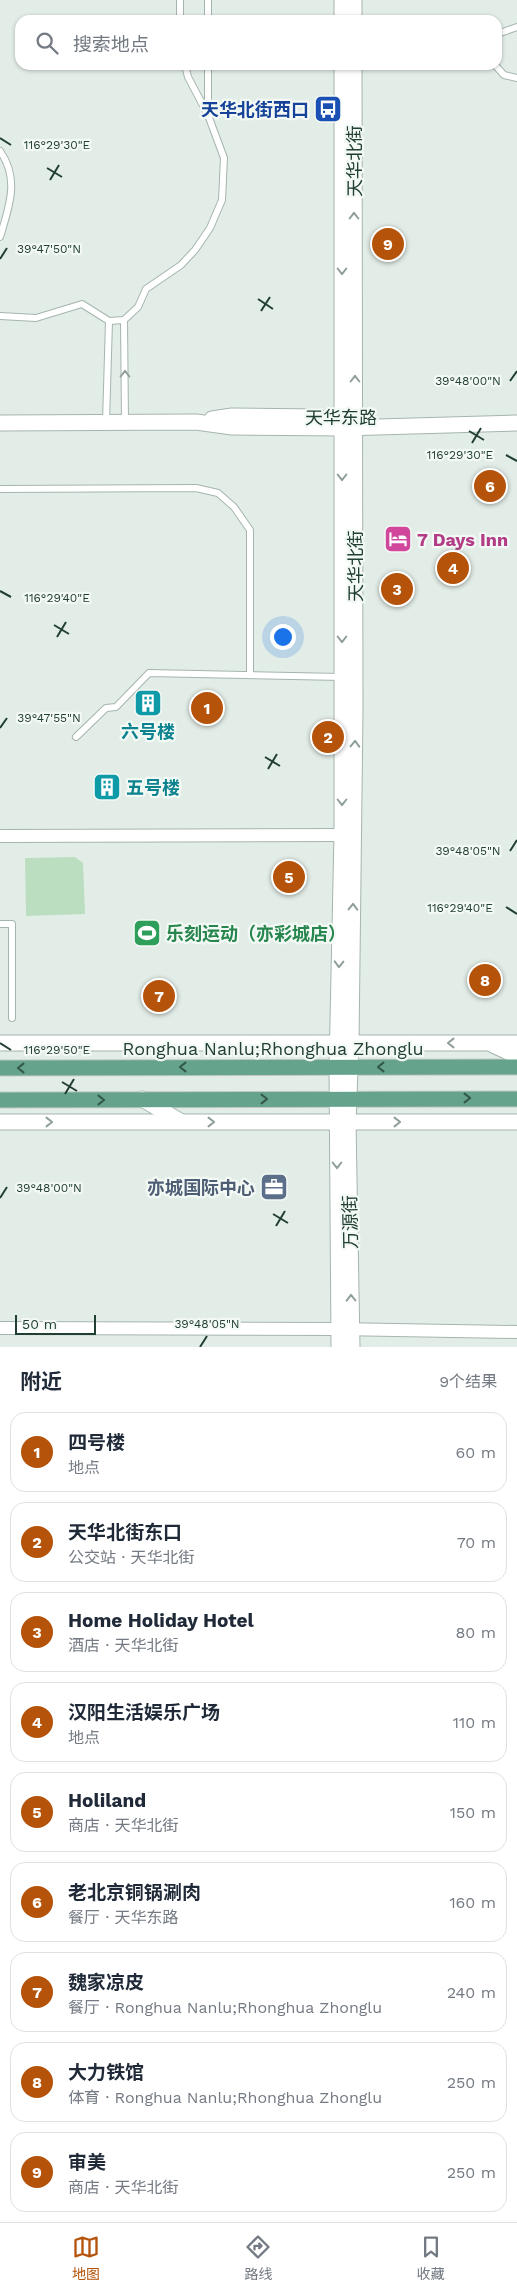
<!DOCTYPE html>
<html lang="zh">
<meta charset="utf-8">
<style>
:root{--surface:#fff;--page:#f2f2f3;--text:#1f2937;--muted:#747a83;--line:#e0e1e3;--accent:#b45309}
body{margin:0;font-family:"Work Sans","Noto Sans SC",sans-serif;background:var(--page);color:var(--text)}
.scale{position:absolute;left:15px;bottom:12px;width:81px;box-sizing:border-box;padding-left:5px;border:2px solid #223f33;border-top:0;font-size:14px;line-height:18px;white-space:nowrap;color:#223f33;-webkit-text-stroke:4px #f3f9f5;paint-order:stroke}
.you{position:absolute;left:282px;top:636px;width:18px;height:18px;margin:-12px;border:4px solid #fff;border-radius:50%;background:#1a73e8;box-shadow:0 0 0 8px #1a73e833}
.badge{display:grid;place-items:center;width:32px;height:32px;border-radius:50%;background:var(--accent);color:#fff;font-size:16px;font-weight:700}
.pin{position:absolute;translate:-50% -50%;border:2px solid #fff;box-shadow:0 1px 5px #0006}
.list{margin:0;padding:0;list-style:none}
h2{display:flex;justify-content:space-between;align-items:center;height:65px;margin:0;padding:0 20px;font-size:21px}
h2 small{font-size:16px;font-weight:400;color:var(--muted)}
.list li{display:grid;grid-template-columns:32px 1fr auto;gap:15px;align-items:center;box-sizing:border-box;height:80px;margin:0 10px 10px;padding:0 10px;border:1px solid var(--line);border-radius:15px}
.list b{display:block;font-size:19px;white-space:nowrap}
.list p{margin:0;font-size:16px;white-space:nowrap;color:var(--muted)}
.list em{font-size:16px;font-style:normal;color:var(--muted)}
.icon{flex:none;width:28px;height:28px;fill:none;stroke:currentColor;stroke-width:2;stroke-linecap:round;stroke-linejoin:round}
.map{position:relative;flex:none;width:517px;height:1347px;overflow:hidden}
.search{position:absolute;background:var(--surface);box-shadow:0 1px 4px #0004;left:15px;right:15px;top:15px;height:55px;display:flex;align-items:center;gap:12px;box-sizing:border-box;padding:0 18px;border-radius:15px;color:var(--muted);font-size:19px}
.sheet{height:875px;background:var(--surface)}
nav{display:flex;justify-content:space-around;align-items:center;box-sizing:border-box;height:70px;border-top:1px solid var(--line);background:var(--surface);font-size:14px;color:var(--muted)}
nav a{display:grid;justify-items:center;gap:2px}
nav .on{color:var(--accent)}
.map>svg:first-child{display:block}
.green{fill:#bbdec0}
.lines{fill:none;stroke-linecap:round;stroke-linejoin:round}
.service-casing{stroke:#a5b5ad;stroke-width:8}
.minor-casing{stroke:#a5b5ad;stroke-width:14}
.tertiary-casing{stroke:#a5b5ad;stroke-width:17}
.primary-casing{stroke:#c1c9c6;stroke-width:17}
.service{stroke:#fff;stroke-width:6}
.minor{stroke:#fff;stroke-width:12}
.tertiary{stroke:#fff;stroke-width:15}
.primary{stroke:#66a38c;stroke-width:15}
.oneway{stroke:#909f99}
.oneway2{stroke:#335849}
.ticks{fill:none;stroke:#223f33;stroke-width:2}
.labels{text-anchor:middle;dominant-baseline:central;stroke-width:4.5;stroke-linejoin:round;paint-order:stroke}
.transit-label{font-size:18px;font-weight:bold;fill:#164399;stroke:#f3f9f5;text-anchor:end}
.street-label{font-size:18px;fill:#223f33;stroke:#f3f9f5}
.hotel-label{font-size:18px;font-weight:bold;fill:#b23c85;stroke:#f3f9f5;text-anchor:start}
.culture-label{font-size:18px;font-weight:bold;fill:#0d838f;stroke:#f3f9f5}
.leisure-label{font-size:18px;font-weight:bold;fill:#27864d;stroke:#f3f9f5;text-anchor:start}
.service-label{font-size:18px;font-weight:bold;fill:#4e5e75;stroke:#f3f9f5;text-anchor:end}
.ticks-label{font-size:12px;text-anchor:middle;fill:#223f33;stroke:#f3f9f5;stroke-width:4.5;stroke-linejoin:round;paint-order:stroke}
</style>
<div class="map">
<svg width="517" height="1347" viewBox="0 0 517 1347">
<rect width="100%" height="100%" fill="#e3ede7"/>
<polygon class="green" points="75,857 83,863 85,914 26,916 25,858"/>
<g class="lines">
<g class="service-casing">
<g id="service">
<polyline points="208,0 208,20"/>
<polyline points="180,20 180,0"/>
<polyline points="497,38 500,33 517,27"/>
<polyline points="208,65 208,114"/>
<polyline points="495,65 504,75 517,78"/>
<path d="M0,151C20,179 9,207 0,237"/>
<polyline points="0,316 36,318 82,304 109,321 124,320 138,307 146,289 181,265 195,250 210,228 222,200 224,158 208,115 188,77 185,65"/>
<polyline points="124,320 125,422"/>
<polyline points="106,422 109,321"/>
<polyline points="0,489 196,488 218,493 234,507 250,530 250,675"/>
<polyline points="76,737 106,708 116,707 149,673 342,677"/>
<polyline points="0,924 12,924 12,1018"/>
</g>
</g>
<g class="minor-casing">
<g id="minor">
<polyline points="0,836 342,835"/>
<polyline points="0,1328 338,1329 517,1332"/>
</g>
</g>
<g class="tertiary-casing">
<g id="tertiary">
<polyline points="342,20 342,0"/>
<polyline points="354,20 354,0"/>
<polyline points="212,419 232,416 319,417"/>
<polyline points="0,423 196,422 232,427 342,428 517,423"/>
<polyline points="0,1043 517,1043"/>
<polyline points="493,1045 517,1056"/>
<polyline points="142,1099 180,1121"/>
<polyline points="0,1122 517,1122"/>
<polyline points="339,1347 337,1067 342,835 342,65"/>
<polyline points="352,1347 348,1122 351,1043 355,710 354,65"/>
</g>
</g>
<g class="primary-casing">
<g id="primary">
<polyline points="0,1068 517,1067"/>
<polyline points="0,1100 517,1099"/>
</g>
</g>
<use href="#service" class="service"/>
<use href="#minor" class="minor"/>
<use href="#tertiary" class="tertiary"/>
<use href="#primary" class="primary"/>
</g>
<defs><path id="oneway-chevron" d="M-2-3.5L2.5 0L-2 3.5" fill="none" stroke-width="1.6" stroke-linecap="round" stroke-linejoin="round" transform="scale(1.25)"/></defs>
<g class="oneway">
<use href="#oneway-chevron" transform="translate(354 216) rotate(-90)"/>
<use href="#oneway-chevron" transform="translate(342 271) rotate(90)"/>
<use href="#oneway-chevron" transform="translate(125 374) rotate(-90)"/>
<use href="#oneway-chevron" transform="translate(355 379) rotate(-90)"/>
<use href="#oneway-chevron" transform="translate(342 477) rotate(90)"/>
<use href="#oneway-chevron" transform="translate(342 639) rotate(90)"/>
<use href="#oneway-chevron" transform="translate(355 744) rotate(-89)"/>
<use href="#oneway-chevron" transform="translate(342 802) rotate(90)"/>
<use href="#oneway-chevron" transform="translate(353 907) rotate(-89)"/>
<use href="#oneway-chevron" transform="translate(339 964) rotate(91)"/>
<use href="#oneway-chevron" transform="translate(451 1043) rotate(180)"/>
<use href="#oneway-chevron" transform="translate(49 1122)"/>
<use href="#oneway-chevron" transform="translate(211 1122)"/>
<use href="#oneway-chevron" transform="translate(397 1122)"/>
<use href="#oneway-chevron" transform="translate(337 1165) rotate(90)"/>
<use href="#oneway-chevron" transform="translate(351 1298) rotate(-91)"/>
</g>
<g class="oneway2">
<use href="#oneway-chevron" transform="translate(183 1067) rotate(180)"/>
<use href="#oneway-chevron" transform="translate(381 1067) rotate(180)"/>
<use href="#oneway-chevron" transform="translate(21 1068) rotate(180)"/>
<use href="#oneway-chevron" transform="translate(467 1098)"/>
<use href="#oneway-chevron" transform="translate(264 1099)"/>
<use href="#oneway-chevron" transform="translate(101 1100)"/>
</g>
<path class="ticks" d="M0,138L11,145M47,168L62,177M50,180L59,165M0,259L7,248M258,299L273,309M261,311L270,297M510,381L517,371M469,431L484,440M472,443L481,428M506,455L517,461M0,591L11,597M54,625L69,634M57,637L66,622M0,728L7,718M265,757L280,766M268,769L277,754M510,851L517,840M506,907L517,914M0,1043L11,1050M62,1082L77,1091M65,1094L74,1079M0,1198L7,1187M273,1214L288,1223M276,1226L285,1211M200,1347L207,1336"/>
<defs>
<g id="bus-square" transform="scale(1.4375)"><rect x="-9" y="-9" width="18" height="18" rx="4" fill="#1a4fb4" stroke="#f3f9f5"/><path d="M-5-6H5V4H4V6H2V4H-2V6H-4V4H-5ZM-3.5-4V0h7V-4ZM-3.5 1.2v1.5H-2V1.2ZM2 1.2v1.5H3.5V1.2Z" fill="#fff"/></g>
<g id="hotel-square" transform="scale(1.4375)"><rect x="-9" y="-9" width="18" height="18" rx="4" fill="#d1479c" stroke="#f3f9f5"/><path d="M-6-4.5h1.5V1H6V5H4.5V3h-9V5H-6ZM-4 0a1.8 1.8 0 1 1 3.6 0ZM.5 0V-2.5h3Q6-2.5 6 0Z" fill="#fff"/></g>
<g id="building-square" transform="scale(1.4375)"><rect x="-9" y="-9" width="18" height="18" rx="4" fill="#0f9aa8" stroke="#f3f9f5"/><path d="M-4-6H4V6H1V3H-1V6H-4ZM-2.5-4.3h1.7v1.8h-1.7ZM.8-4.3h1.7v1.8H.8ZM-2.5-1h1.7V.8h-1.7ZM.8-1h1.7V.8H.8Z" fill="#fff"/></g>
<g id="stadium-square" transform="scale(1.4375)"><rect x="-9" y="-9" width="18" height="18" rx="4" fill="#2e9e5b" stroke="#f3f9f5"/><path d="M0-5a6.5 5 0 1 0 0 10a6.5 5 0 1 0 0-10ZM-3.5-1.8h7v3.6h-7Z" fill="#fff"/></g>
<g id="office-square" transform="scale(1.4375)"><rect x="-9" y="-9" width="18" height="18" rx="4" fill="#5c6f8a" stroke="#f3f9f5"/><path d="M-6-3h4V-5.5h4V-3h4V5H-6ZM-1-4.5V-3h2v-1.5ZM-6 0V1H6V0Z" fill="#fff"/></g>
</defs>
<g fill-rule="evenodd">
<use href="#bus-square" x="328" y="109"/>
<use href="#hotel-square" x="398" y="539"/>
<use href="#building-square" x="148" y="703"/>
<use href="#building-square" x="107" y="787"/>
<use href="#stadium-square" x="147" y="933"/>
<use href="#office-square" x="274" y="1187"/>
</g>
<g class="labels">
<g class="transit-label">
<text x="309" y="109">天华北街西口</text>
</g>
<g class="street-label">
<text transform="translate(354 161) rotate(-90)">天华北街</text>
<text x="341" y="417">天华东路</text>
<text transform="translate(355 566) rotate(-90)">天华北街</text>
<text x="273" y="1048">Ronghua Nanlu;Rhonghua Zhonglu</text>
<text transform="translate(350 1222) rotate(-91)">万源街</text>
</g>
<g class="hotel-label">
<text x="417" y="539">7 Days Inn</text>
</g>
<g class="culture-label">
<text x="148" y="731">六号楼</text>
<text x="126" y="787" text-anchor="start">五号楼</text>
</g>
<g class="leisure-label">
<text x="166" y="933">乐刻运动（亦彩城店）</text>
</g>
<g class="service-label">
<text x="255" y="1187">亦城国际中心</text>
</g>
</g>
<g class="ticks-label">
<text x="57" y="149">116°29'30"E</text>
<text x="49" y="253">39°47'50"N</text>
<text x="468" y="385">39°48'00"N</text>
<text x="460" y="459">116°29'30"E</text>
<text x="57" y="602">116°29'40"E</text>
<text x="49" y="722">39°47'55"N</text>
<text x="468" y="855">39°48'05"N</text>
<text x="460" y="912">116°29'40"E</text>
<text x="57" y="1054">116°29'50"E</text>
<text x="49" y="1192">39°48'00"N</text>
<text x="207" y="1328">39°48'05"N</text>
</g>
</svg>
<div class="scale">50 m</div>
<div class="you"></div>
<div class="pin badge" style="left:207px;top:708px">1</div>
<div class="pin badge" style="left:328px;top:737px">2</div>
<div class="pin badge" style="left:397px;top:589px">3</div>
<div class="pin badge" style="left:453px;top:568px">4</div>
<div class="pin badge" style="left:289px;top:877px">5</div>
<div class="pin badge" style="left:490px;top:486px">6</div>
<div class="pin badge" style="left:159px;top:996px">7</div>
<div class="pin badge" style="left:485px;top:980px">8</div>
<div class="pin badge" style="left:388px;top:244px">9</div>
<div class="search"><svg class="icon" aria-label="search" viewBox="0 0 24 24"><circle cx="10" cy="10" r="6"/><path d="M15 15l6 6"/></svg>搜索地点</div>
</div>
<section class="sheet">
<h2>附近<small>9个结果</small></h2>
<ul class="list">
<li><span class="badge">1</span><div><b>四号楼</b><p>地点</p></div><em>60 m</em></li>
<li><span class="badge">2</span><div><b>天华北街东口</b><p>公交站 · 天华北街</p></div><em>70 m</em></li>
<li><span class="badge">3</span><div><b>Home Holiday Hotel</b><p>酒店 · 天华北街</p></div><em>80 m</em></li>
<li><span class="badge">4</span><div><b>汉阳生活娱乐广场</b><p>地点</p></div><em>110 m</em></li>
<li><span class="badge">5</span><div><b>Holiland</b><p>商店 · 天华北街</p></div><em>150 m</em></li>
<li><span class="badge">6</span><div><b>老北京铜锅涮肉</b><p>餐厅 · 天华东路</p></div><em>160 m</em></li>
<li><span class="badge">7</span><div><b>魏家凉皮</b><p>餐厅 · Ronghua Nanlu;Rhonghua Zhonglu</p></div><em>240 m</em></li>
<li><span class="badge">8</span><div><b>大力铁馆</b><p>体育 · Ronghua Nanlu;Rhonghua Zhonglu</p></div><em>250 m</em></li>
<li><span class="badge">9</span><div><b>审美</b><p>商店 · 天华北街</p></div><em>250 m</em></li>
</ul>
</section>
<nav>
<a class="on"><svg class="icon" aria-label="map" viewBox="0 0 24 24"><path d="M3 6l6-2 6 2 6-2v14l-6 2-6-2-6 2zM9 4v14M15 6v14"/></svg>地图</a>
<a><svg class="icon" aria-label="directions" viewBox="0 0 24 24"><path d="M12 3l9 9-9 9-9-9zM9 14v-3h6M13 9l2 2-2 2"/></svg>路线</a>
<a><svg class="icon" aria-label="saved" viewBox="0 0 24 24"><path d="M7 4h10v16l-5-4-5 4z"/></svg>收藏</a>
</nav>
